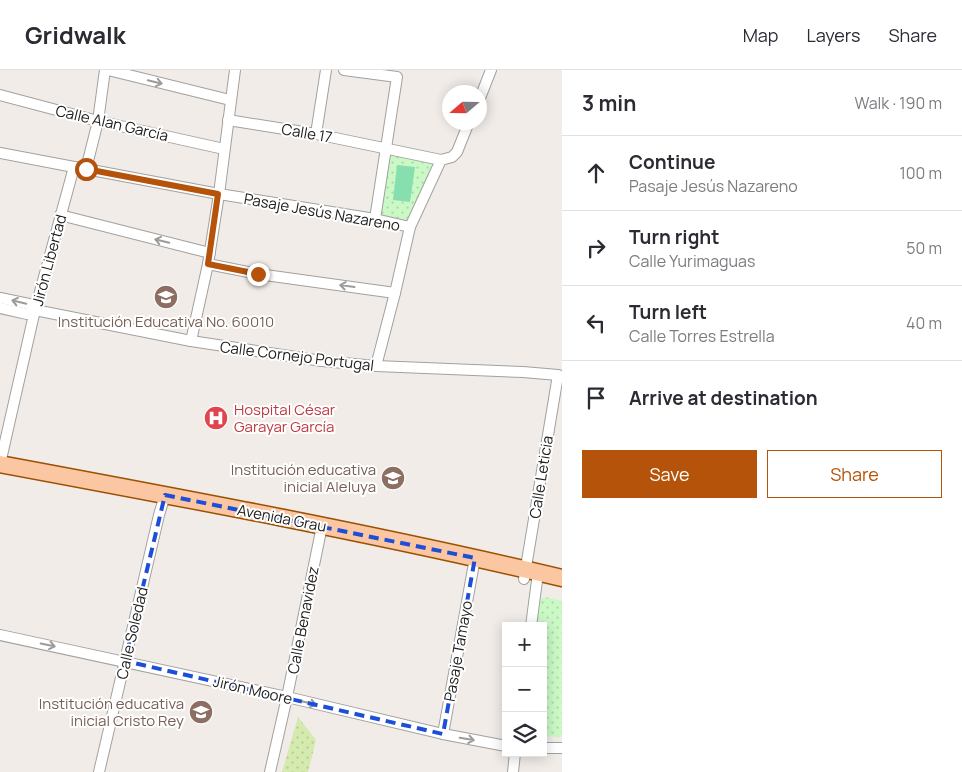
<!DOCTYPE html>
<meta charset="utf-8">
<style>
:root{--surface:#fff;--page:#f2f2f3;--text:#2b2b33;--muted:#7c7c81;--line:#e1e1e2;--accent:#b45309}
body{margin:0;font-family:Manrope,sans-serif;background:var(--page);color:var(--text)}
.controls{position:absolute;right:15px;bottom:15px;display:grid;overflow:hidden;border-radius:0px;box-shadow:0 2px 12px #0003}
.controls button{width:45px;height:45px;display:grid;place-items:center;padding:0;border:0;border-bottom:1px solid var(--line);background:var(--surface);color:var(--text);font:25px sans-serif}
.compass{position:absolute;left:442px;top:15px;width:45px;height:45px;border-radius:50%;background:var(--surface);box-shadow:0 2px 12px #0003;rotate:250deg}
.stop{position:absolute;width:15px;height:15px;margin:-11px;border:4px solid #b45309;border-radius:50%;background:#fff}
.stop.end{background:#b45309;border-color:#fff;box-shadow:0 1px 5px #0008}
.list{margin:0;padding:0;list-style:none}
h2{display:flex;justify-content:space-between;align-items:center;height:65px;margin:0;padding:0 20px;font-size:21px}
h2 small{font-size:16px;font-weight:400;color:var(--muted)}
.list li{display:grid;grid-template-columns:32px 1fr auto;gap:15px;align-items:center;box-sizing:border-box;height:75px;padding:0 20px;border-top:1px solid var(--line)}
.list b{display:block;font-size:19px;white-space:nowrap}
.list p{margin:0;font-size:16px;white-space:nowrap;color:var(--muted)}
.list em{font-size:16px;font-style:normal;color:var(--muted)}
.actions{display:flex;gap:10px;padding:15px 20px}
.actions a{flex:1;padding:11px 0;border:1px solid var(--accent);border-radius:0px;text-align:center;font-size:18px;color:var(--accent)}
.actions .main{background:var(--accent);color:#fff}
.icon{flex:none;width:28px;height:28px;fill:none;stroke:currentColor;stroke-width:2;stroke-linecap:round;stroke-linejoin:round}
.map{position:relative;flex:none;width:562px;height:702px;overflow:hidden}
header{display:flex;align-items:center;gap:30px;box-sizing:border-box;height:70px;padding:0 25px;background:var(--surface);border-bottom:1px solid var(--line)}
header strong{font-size:24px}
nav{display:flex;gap:28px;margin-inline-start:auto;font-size:18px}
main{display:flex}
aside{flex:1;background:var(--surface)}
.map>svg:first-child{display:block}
.grass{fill:url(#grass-dots)}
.park{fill:url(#park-dots)}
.pitch{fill:#87deae}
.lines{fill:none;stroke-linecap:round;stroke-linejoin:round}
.street-casing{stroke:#a1a1a1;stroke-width:12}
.primary-casing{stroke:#9b5002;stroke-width:19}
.street{stroke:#fff;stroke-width:10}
.primary{stroke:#fbc6a2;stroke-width:16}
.oneway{stroke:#9b9b9b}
.route{stroke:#b45309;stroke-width:6}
.marked{fill:none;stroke:#1d4ed8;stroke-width:4;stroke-dasharray:10 6;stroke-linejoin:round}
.labels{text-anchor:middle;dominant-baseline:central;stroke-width:4;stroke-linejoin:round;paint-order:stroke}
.street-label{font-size:15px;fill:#202020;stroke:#fff}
.education-label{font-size:15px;fill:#785e54;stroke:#fff;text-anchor:end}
.health-label{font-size:15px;fill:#be3a42;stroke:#fff;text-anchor:start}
</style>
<header>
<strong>Gridwalk</strong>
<nav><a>Map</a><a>Layers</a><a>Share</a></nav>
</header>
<main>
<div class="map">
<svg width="562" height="702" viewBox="0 0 562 702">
<defs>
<pattern id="grass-dots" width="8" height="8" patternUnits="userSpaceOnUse" patternTransform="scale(1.25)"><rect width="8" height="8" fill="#d5eaae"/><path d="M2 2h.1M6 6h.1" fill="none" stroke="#b7c895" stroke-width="1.8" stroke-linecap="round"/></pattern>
<pattern id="park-dots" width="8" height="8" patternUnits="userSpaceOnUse" patternTransform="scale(1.25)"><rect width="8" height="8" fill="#caf9c6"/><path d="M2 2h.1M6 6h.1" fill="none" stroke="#add5aa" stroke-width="1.8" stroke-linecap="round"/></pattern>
</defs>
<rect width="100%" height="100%" fill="#f1ece7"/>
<polygon class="grass" points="298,647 316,670 308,702 282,702"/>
<g class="park">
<polygon points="390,82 434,92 407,152 379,146"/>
<polygon points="545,527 562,531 562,667 543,666 543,556 537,556 539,530"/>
</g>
<polygon class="pitch" points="397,95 415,97 410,132 393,130"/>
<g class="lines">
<g class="street-casing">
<g id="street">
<polyline points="108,0 230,30"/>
<polyline points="344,0 397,7 375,149"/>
<polyline points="0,25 98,51 224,79"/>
<polyline points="480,28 491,0"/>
<polyline points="228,50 316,64 441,90"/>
<polyline points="316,64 326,0"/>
<polyline points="0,83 74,97"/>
<polyline points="86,99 219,124 375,149 410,157"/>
<polyline points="60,145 210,183"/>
<polyline points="208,194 258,204 395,223"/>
<polyline points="0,228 29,234 35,240"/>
<polyline points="0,238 27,244 35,240"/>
<polyline points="35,240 191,271 322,291 376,296 523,302 558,305 562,307"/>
<polyline points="191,271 208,194 219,124 235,0"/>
<polyline points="376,296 395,223 410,157 441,90 452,87 457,82 469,52"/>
<polyline points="0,394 35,240 74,97 86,99 98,51 105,0"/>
<polyline points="524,509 558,305"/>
<polyline points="531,556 538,503"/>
<polyline points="0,565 287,627 443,664 506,676"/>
<polyline points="443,664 475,488"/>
<polyline points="543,678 562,678"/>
<polyline points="99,702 159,445 165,425"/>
<polyline points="270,702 287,627 322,456"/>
<polyline points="513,702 515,683"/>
</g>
</g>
<g class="primary-casing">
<path id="primary" d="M0,394C188,429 376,464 562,508"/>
</g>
<use href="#street" class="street"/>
<use href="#primary" class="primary"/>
</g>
<defs><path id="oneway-shaft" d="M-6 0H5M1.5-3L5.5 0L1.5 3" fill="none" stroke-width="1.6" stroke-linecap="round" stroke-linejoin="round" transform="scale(1.25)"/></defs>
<g class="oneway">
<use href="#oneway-shaft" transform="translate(155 12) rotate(14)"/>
<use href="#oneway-shaft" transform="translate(162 171) rotate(-166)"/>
<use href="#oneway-shaft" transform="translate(347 216) rotate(-172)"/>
<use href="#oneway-shaft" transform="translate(19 232) rotate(-167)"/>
<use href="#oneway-shaft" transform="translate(48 575) rotate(12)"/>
<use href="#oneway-shaft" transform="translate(309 633) rotate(13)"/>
<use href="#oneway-shaft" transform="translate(467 669) rotate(10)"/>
</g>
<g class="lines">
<polyline class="route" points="86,99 218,124 208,194 258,204"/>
</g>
<path class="marked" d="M165,425L475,488L443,664L125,591Z"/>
<defs>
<g id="school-disc" transform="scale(1.25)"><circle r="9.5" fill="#8d6e63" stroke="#fff"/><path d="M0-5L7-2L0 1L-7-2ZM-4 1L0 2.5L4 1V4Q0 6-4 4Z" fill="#fff"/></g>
<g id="hospital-disc" transform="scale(1.25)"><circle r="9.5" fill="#e0444e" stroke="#fff"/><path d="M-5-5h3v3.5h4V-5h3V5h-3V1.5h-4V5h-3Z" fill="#fff"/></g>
</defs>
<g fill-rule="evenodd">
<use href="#school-disc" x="166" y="227"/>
<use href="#hospital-disc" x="216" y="348"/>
<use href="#school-disc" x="393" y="408"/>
<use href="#school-disc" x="201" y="642"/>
</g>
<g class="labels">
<g class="street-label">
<text transform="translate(112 53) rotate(13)">Calle Alan García</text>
<text transform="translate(307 63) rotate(10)">Calle 17</text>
<text transform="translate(322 142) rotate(10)">Pasaje Jesús Nazareno</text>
<text transform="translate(49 190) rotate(-75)">Jirón Libertad</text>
<text transform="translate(297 286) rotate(7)">Calle Cornejo Portugal</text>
<text transform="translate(541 407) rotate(-81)">Calle Leticia</text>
<text transform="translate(282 448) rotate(11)">Avenida Grau</text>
<text transform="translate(303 550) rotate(-79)">Calle Benavidez</text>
<text transform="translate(132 563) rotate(-77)">Calle Soledad</text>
<text transform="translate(458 581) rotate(-80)">Pasaje Tamayo</text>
<text transform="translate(253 620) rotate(13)">Jirón Moore</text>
</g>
<g class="education-label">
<text x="166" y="251" text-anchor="middle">Institución Educativa No. 60010</text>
<text x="376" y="399">Institución educativa<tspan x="376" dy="17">inicial Aleluya</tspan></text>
<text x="184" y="633">Institución educativa<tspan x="184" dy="17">inicial Cristo Rey</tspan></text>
</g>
<g class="health-label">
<text x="234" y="339">Hospital César<tspan x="234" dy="17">Garayar García</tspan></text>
</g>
</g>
</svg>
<div class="controls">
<button>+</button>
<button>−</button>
<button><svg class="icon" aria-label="layers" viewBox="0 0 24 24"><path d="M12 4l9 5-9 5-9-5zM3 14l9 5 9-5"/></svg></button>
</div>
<svg class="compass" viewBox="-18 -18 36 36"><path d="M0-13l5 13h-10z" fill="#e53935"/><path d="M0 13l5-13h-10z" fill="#7c7c81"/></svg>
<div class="stop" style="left:86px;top:99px"></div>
<div class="stop end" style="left:258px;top:204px"></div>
</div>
<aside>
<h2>3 min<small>Walk · 190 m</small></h2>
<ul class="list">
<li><svg class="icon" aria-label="ahead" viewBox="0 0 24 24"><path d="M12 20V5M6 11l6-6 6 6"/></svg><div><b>Continue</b><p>Pasaje Jesús Nazareno</p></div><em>100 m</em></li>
<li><svg class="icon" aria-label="right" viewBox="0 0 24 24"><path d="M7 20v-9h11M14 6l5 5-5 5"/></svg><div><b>Turn right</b><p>Calle Yurimaguas</p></div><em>50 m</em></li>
<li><svg class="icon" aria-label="left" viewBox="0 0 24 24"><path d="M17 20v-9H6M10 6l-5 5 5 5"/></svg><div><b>Turn left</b><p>Calle Torres Estrella</p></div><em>40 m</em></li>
<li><svg class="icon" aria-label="arrive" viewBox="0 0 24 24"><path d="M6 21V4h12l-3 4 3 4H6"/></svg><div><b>Arrive at destination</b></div></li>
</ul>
<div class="actions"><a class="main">Save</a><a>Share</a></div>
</aside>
</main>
